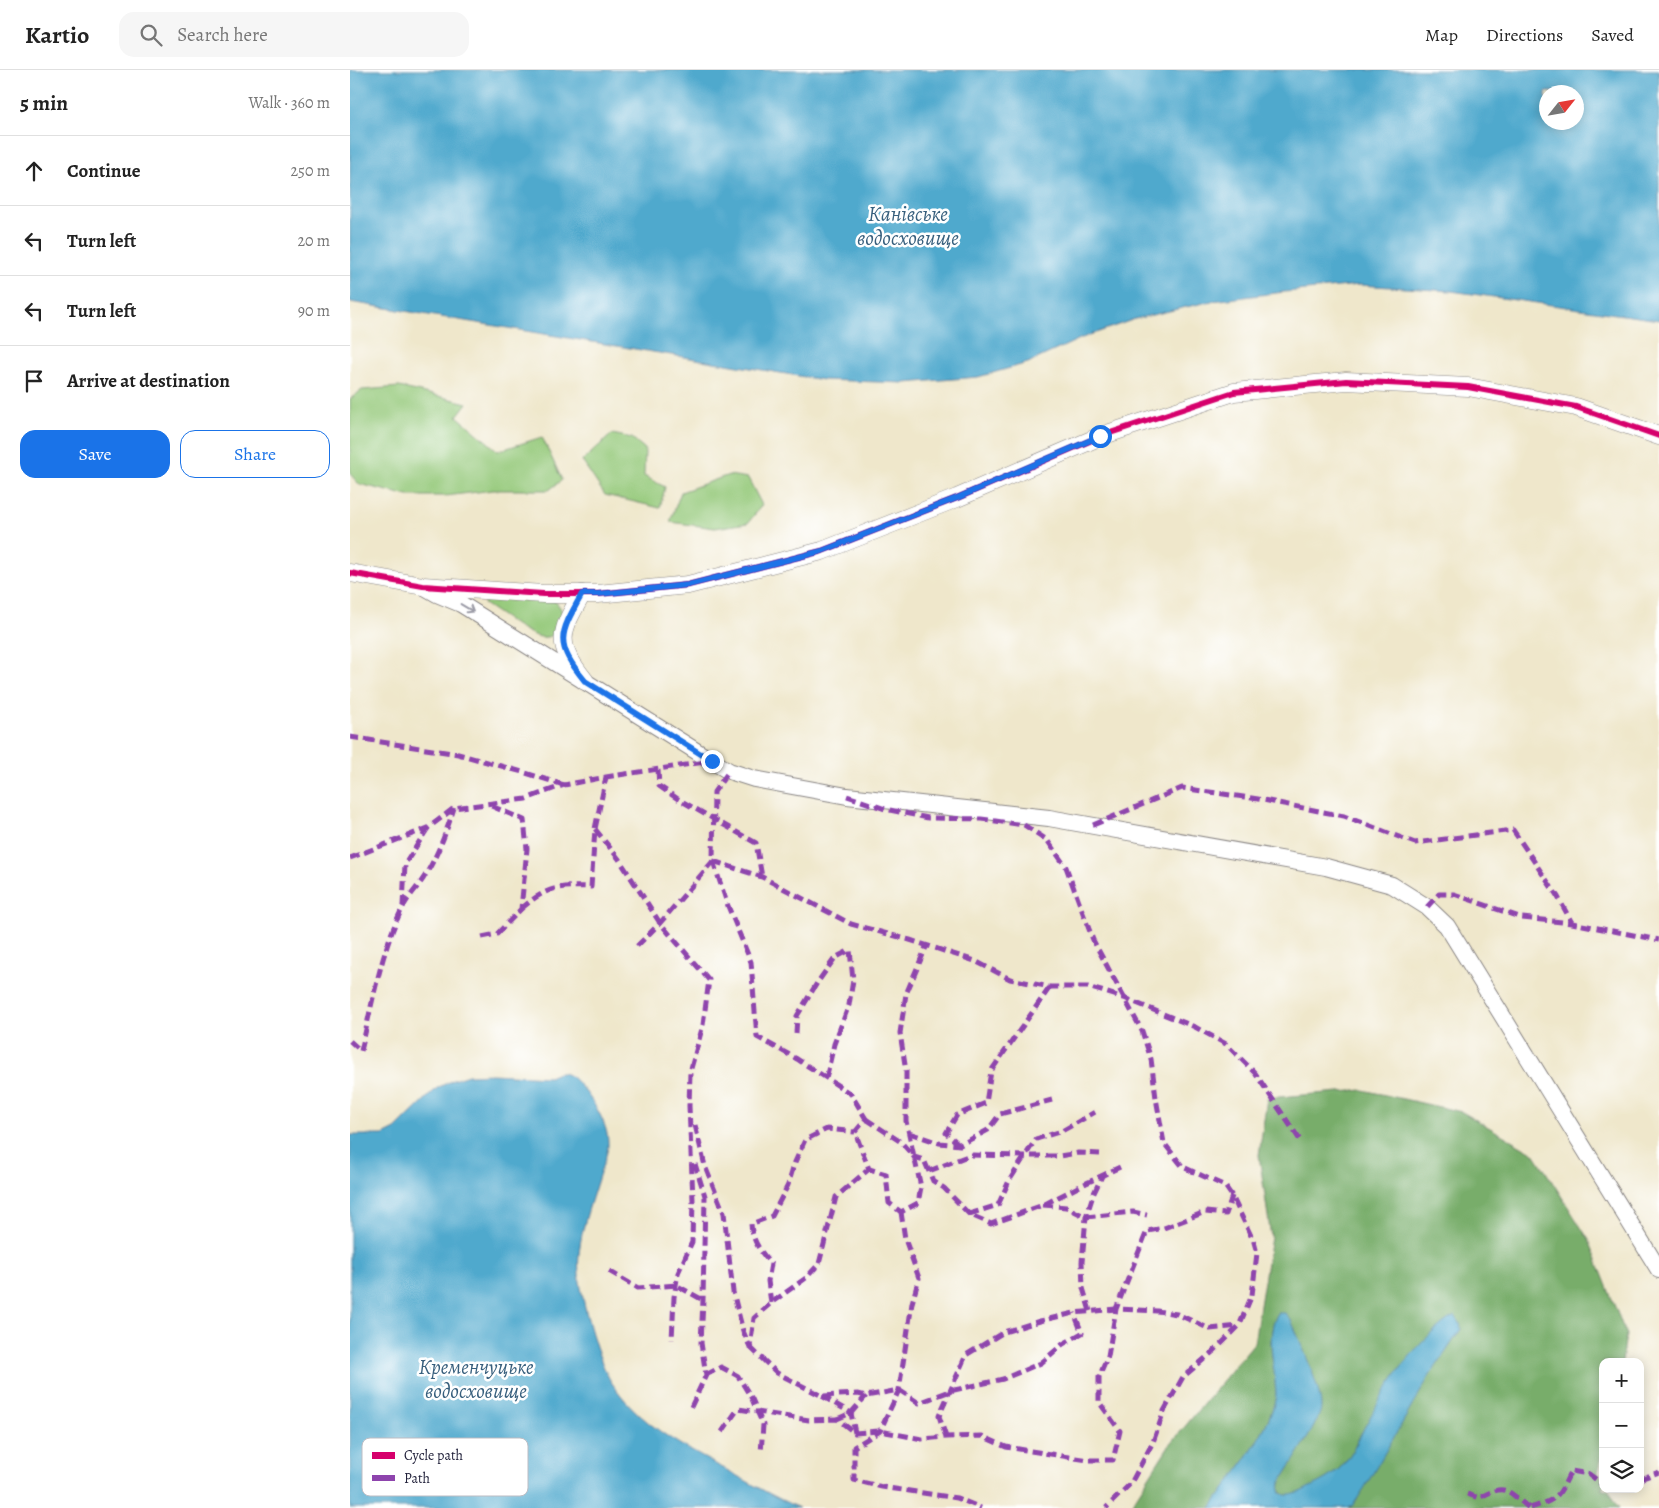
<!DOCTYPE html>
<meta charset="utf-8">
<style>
:root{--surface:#fff;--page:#f6f6f6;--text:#222;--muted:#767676;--line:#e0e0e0;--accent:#1a73e8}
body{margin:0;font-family:Alegreya,serif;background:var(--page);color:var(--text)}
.controls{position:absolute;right:15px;bottom:15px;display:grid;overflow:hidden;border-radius:10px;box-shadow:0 2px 12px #0003}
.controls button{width:45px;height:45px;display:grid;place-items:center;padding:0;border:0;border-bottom:1px solid var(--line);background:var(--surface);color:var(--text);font:25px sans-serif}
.compass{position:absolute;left:1189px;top:15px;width:45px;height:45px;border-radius:50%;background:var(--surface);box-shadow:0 2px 12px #0003;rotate:59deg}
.stop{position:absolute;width:15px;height:15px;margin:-11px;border:4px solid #1a73e8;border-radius:50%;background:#fff}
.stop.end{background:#1a73e8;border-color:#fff;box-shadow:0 1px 5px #0008}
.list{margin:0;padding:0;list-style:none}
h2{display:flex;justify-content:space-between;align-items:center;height:65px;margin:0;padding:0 20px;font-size:21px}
h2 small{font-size:16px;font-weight:400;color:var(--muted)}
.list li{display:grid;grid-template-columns:32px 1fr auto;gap:15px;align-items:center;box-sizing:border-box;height:70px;padding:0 20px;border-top:1px solid var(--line)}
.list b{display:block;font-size:19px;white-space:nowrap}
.list em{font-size:16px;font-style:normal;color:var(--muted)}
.actions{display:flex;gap:10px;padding:15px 20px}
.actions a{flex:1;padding:11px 0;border:1px solid var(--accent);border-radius:15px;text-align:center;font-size:18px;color:var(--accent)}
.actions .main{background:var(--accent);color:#fff}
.icon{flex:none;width:28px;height:28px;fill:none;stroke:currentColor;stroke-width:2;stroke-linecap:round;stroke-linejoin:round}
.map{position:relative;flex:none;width:1309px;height:1438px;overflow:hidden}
header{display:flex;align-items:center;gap:30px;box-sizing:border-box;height:70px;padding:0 25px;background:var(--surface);border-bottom:1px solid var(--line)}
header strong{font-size:24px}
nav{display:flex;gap:28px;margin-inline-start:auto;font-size:18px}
.search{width:350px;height:45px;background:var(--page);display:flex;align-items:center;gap:12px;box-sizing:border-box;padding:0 18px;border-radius:15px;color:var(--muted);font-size:19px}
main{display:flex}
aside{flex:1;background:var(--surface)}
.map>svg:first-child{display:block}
.green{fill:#95c97a;stroke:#5c765a}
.forest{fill:#78ad6a;stroke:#4d6852}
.water{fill:#50a9cd;stroke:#396684;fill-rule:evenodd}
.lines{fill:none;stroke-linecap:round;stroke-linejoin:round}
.secondary-casing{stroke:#888483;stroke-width:18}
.primary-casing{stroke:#888483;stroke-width:19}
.secondary{stroke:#fff;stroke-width:16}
.primary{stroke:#fff;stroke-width:18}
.quiet{stroke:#8e44ad;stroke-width:5;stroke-dasharray:10 5;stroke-linecap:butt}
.cycleway-casing{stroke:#fff;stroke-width:9}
.cycleway{stroke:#d6006c;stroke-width:6}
.oneway{stroke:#9c9ca7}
.route{stroke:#1a73e8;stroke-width:6}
.labels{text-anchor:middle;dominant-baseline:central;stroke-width:5;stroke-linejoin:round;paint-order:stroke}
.water-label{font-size:21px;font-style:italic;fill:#375f7d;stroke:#fff}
.key{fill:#fff;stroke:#bdbdc4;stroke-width:1}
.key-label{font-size:14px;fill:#22223b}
</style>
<header>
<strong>Kartio</strong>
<div class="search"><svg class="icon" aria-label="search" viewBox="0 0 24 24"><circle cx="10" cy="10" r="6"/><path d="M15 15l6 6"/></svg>Search here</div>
<nav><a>Map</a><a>Directions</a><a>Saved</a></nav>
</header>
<main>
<aside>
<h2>5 min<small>Walk · 360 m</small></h2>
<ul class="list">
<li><svg class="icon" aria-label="ahead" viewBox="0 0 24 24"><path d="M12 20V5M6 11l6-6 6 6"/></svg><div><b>Continue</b></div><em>250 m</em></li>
<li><svg class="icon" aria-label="left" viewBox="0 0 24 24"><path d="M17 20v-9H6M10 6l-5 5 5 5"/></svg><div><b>Turn left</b></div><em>20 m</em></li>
<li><svg class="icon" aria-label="left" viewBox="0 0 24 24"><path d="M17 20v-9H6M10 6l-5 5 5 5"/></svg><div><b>Turn left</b></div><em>90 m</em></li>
<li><svg class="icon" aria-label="arrive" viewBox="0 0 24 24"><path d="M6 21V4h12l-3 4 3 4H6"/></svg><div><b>Arrive at destination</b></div></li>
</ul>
<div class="actions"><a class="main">Save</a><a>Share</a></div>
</aside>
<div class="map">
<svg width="1309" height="1438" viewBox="0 0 1309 1438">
<rect width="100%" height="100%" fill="#fff"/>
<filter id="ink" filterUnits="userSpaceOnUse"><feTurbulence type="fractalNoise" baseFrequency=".02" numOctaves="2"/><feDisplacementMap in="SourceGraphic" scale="10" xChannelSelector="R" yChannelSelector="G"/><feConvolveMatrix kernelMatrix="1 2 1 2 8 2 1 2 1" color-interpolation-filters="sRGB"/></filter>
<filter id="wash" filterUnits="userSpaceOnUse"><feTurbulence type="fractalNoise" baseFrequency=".0096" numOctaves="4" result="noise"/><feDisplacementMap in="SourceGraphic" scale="20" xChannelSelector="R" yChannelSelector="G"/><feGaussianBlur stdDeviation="1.12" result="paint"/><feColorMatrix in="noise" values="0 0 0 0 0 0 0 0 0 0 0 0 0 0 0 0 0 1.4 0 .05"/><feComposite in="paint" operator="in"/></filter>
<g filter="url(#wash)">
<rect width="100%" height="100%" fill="#efe7cb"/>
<g class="green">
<polygon points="49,317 117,333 107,346 148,381 192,367 212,410 199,420 143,420 96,426 58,426 9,414 0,404 0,329 12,320"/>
<polygon points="262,364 282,368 295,379 294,406 315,417 310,438 255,425 232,391"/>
<polygon points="379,405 398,408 412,435 398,453 365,458 320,452 331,422"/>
<path d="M136,524L205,531C215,542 214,548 210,562C204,565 198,568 191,567C177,565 147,542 134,534Z"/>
</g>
<path class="forest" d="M1013,1020L1112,1042L1184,1083L1239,1170L1276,1265L1272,1292H1253V1383L1248,1402L1253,1411V1419H1258L1269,1438H999L1004,1434L1079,1306L1111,1259L1011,1363C1006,1375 1000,1388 991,1397C982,1407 951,1426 938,1426C934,1425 931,1422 929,1419L930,1413L965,1353L935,1243L928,1244C916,1263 923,1289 925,1311C925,1317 927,1324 925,1330C918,1364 881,1409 861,1438H779L818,1377L904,1273L921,1167L909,1085L917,1028Z"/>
<g class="water">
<path d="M0,0H1309V250L1101,221L1010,215L934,222L862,231L785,249L732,268L678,293L628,307L555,313L473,310L0,232ZM1196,22H1226V52H1196Z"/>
<path d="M208,1003C221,1002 227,1012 235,1021C246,1036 259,1056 258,1076C257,1087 251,1098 248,1109C238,1142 224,1177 230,1212C234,1238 248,1292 262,1313C289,1354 333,1377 375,1399C400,1413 424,1427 449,1438H0V1065H33L45,1059L87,1018L103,1010L118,1005L142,1004L199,1007Z"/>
<path d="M928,1243H935L941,1250C949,1269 972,1320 971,1338C970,1352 938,1399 930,1413C929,1419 930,1424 936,1425C943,1426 952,1421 958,1418C970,1412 981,1407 990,1398C1001,1387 1007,1372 1014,1358C1034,1322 1052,1290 1083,1262C1090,1256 1096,1250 1105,1246L1110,1253L1111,1259L1079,1307L1015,1417L1004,1434L999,1438H861C881,1409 918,1363 925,1330C927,1324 925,1317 925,1311C923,1289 916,1263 928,1243Z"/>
</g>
</g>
<g filter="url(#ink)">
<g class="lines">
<g class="secondary-casing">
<polyline id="secondary" points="73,516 87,524 111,534 362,691 379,701 404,709 497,726 699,748 976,797 1042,815 1077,837 1097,856 1309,1200"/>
</g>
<g class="primary-casing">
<g id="primary">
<polyline points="0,503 73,516 193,524 248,524 338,515 472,481 607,428 751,366 884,322 996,311 1118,317 1226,337 1309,366"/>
<path d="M232,524C209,564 205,573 235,611"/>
</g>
</g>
<use href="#secondary" class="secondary"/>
<use href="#primary" class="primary"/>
<g class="quiet">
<polyline points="0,667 108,684 176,703 214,715"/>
<polyline points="308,700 309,716 328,729 406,773 412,807"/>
<polyline points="497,726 535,739 578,748 631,749 674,755 697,770 716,797 743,870 792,961 801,989 806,1028 814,1073 833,1097 875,1116 882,1126 904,1172 907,1183 902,1225 889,1256 865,1280 833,1307 814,1341 803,1372 781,1413 756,1438"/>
<polyline points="743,755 832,718 908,729 994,746 1065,773 1163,760 1208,827 1222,853"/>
<polyline points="245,759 269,789 310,853 359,910 353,955 340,1002 339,1036 343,1130 342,1172 328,1203 324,1227 322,1270"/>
<polyline points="0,788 78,758 104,738 176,729 214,715 256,707 362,691"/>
<polyline points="363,791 378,836 401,892 407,967 447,989 501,1024 516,1049 505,1062 519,1099 536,1104 539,1133 551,1142 568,1133 571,1117 556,1051 556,1001 550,963 556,924 577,875"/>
<polyline points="363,791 412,807 501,854 560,870 625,891 660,909 700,917 738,917 774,928 845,957 876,974 905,1003 950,1070"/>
<polyline points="53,836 55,794 78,758"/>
<polyline points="1077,837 1089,824 1104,824 1172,848 1222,853 1309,870"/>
<path d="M171,839C197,816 209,816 241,817L245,759L256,707"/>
<polyline points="132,867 147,864 171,839 177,779 174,750 139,735"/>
<polyline points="287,876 310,853 363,791 364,722 379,701"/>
<polyline points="446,963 447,946 467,913 485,888 500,880 503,910 499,935 484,974 476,1009"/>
<path d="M0,971L11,981C22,935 31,880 53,837C58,827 67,818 73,809C87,787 96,763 104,738"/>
<polyline points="516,1049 551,1072 564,1087 574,1090 583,1111 594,1118 619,1144 641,1154 693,1135 728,1117 770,1097"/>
<polyline points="345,1055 355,1096 374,1143 383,1222 393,1261 400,1277 404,1248 421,1233 456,1208 469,1194 486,1127 519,1099"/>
<polyline points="559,1063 589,1073 610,1075 638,1060 650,1044 702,1030"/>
<polyline points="610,1075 596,1063 607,1045 636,1033 641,1001 700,917"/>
<polyline points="579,1101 620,1085 675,1086 709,1086 728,1083 750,1084"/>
<polyline points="693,1135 716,1137 736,1147 783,1142 797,1145"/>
<polyline points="551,1142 555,1169 569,1208 562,1233 549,1320 530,1361 504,1377 504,1410 532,1417 607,1428 631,1438"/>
<polyline points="619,1144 648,1135 659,1111 686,1069 712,1061 745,1042"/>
<polyline points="259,1201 288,1218 326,1215 353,1230"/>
<path d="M421,1233L418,1211L421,1194C411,1182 402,1171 401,1154L422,1146L438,1115L445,1092L455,1070L477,1059L505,1062"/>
<polyline points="740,1241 733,1218 732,1192 736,1147 743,1125 752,1106"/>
<polyline points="400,1277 427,1303 472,1326 508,1324 516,1326 549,1320 569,1333 600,1321 653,1309 691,1293 713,1274 732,1263 724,1243"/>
<polyline points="356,1305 371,1297 388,1306 402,1329 413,1355 411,1383"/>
<polyline points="472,1326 501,1343 505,1363"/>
<polyline points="341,1337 356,1305 351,1273 353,1230 355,1126 345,1094"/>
<polyline points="487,1349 501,1343 516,1326"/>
<polyline points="372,1362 388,1339 459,1350 487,1349 505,1363 530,1361 572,1369 596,1367 632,1366 656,1377 738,1390 763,1390 770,1361 749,1332 749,1307 758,1286 766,1239 797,1161 814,1158 855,1142 876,1144 882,1126"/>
<polyline points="596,1367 589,1346 616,1285 654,1262 690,1251 724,1243 766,1239 807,1241 827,1244 860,1259 889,1256"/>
<polyline points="1290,1409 1309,1402"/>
<polyline points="1257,1419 1265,1419"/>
<path d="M1117,1424L1129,1428C1156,1413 1157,1420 1179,1438"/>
<path d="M1180,1438C1209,1429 1208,1427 1221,1401L1239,1404L1253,1415"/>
</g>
<g class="cycleway-casing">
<polyline id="cycleway" points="0,503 73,516 193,524 248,524 338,515 472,481 607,428 751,366 884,322 996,311 1118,317 1226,337 1309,366"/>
</g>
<use href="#cycleway" class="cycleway"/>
</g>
<defs><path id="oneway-shaft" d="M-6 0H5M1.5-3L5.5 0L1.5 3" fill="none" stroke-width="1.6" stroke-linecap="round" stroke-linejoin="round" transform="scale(1.25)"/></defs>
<use class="oneway" href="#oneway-shaft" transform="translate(117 538) rotate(31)"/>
</g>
<g class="lines" filter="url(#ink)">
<path class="route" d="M362,691L235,611C204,573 209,565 232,524H248L338,515L472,481L607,428L750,366"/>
</g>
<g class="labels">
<g class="water-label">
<text x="558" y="144">Канівське<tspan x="558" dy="24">водосховище</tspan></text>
<text x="126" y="1297">Кременчуцьке<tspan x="126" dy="24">водосховище</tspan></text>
</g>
</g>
<rect x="12" y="1368" width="166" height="58" rx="8" class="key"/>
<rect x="22" y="1382" width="23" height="7" fill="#d6006c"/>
<rect x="22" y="1405" width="23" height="6" fill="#8e44ad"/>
<g class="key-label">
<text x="54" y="1390">Cycle path</text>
<text x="54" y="1413">Path</text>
</g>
</svg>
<div class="controls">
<button>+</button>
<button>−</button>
<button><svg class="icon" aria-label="layers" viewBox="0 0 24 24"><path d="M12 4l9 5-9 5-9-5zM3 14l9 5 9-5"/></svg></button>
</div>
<svg class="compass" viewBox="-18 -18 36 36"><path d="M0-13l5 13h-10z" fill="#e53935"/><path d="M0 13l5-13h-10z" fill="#767676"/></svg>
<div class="stop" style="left:750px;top:366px"></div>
<div class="stop end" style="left:362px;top:691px"></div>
</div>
</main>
